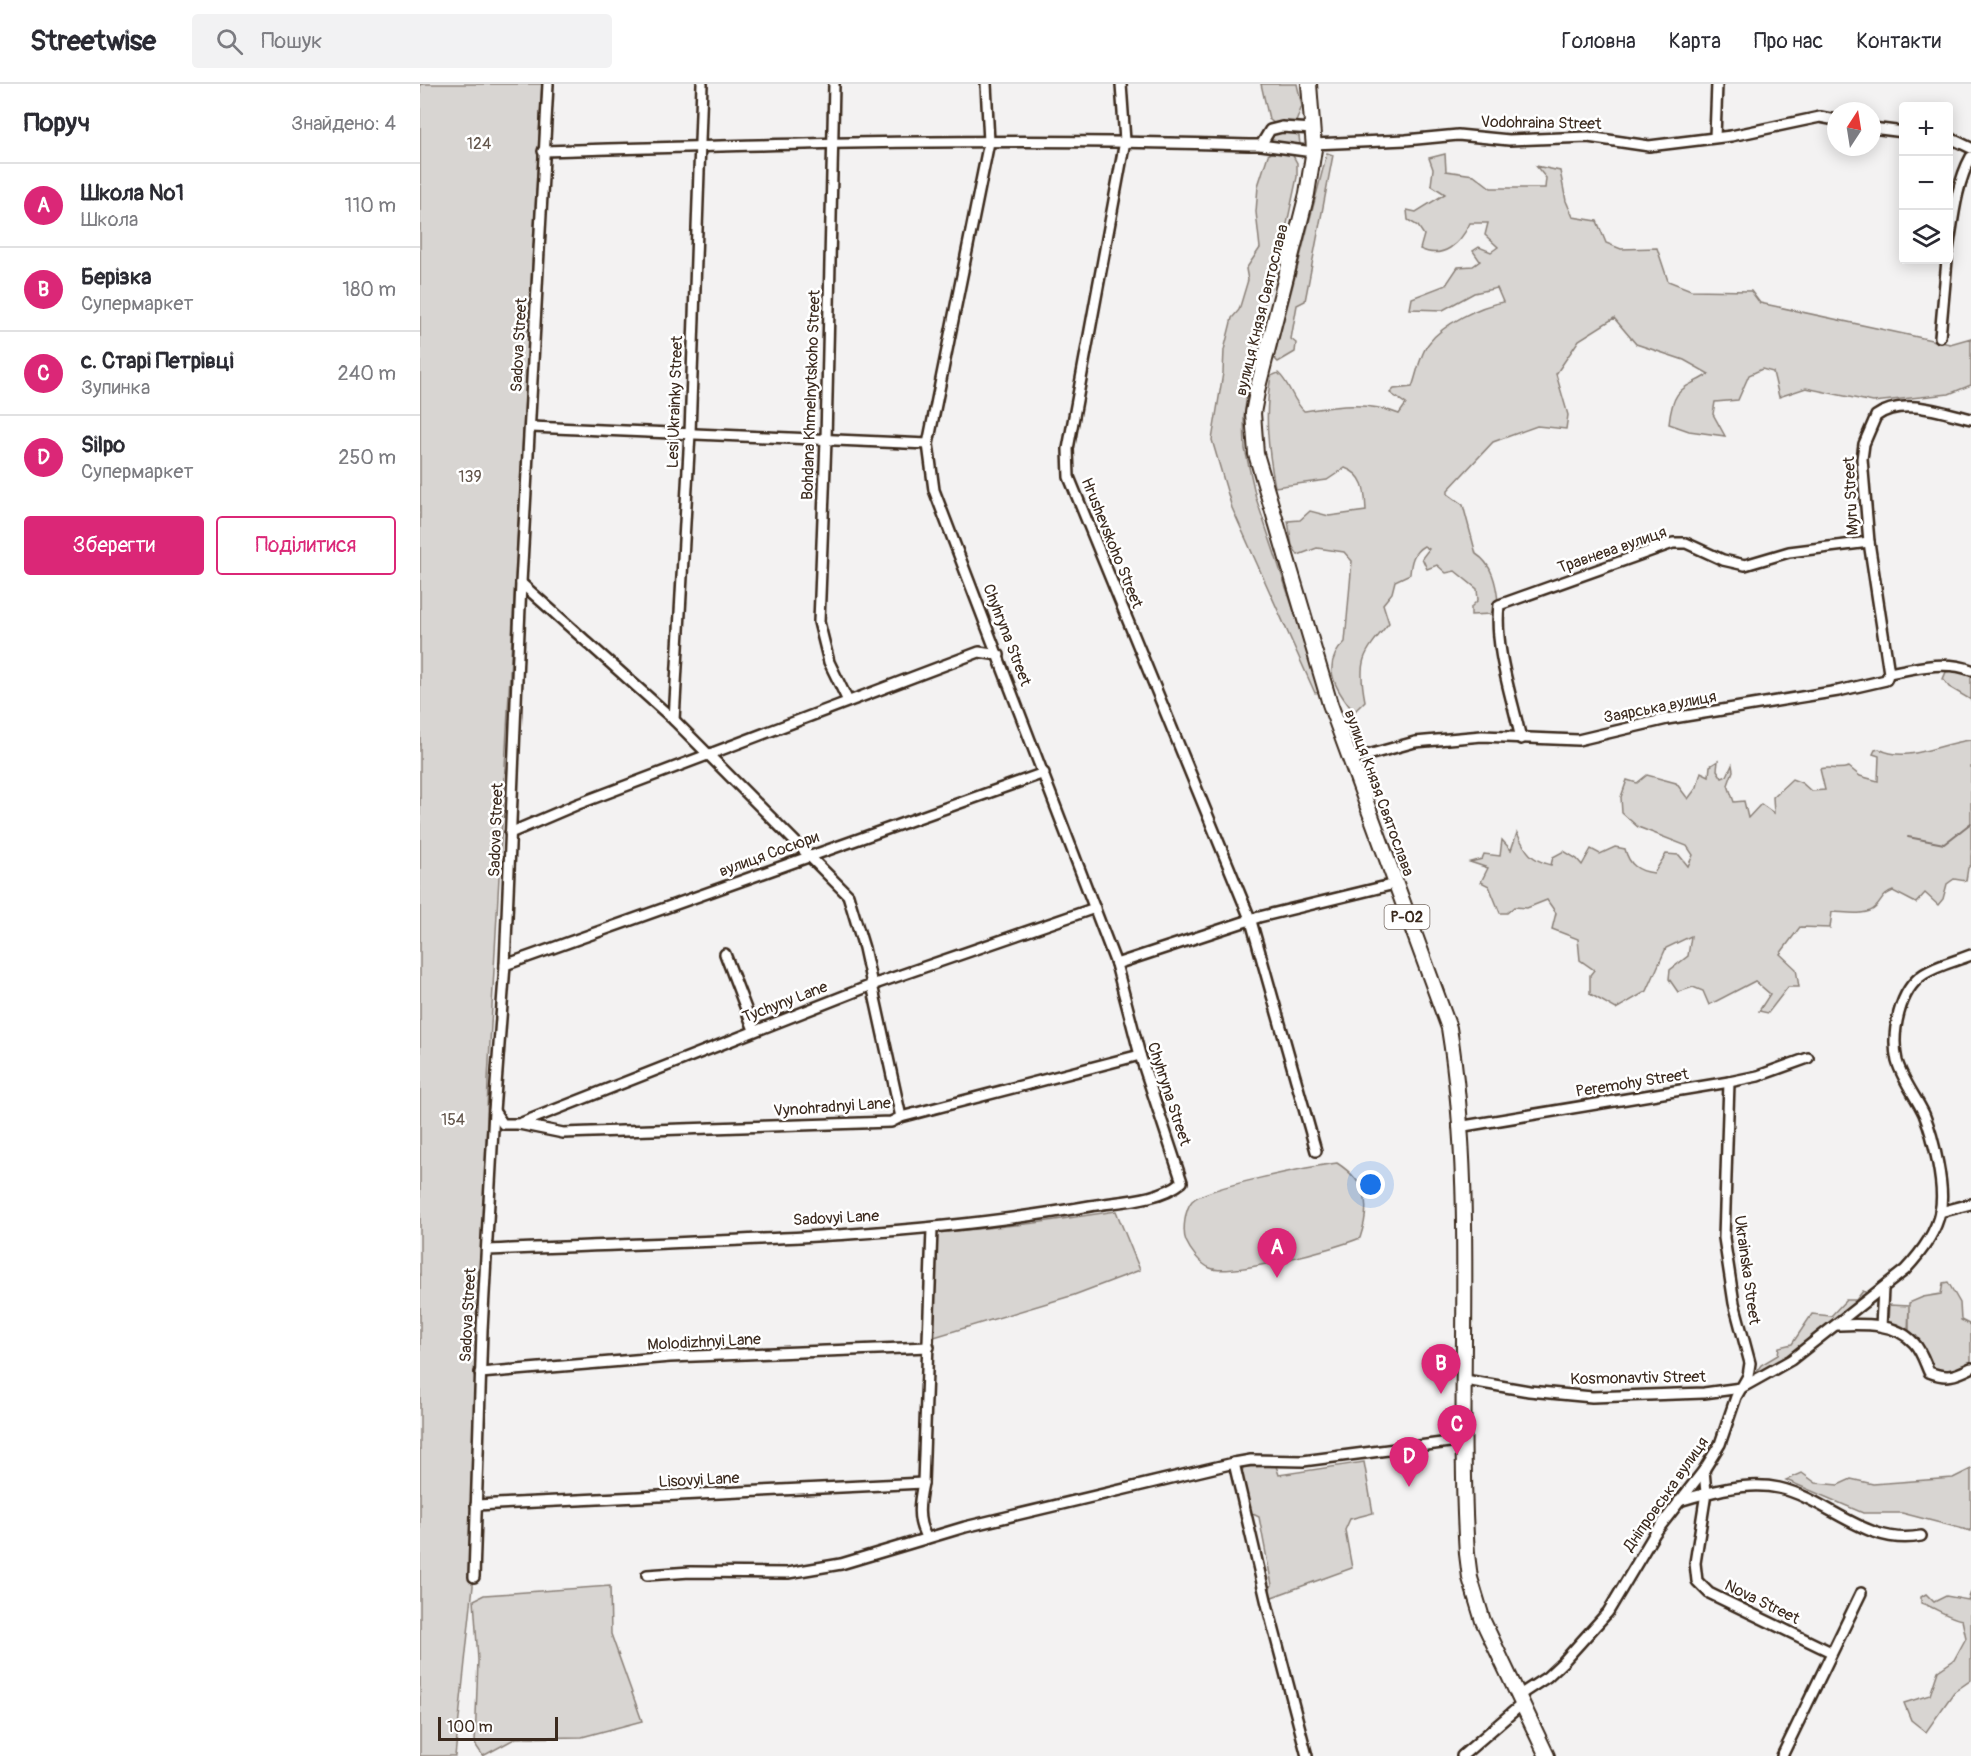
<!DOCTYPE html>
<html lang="uk">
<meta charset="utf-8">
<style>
:root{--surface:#fff;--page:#f2f2f3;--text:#2b2b33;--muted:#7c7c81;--line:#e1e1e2;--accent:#db2777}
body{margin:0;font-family:Pangolin,sans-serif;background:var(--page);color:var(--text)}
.controls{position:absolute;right:18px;top:18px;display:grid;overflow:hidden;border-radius:6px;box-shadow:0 3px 15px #0003}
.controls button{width:54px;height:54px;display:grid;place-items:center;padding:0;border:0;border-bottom:2px solid var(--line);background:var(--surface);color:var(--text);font:30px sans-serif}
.compass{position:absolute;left:1407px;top:18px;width:54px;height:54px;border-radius:50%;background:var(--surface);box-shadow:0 3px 15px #0003;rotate:12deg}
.scale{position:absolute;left:18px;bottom:15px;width:120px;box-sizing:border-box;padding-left:6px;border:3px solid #3b2a1e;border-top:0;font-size:16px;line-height:21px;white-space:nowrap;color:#3b2a1e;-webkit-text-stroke:4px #fff;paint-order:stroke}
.you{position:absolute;left:951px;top:1101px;width:21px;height:21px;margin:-15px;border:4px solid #fff;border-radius:50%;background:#1a73e8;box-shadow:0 0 0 9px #1a73e833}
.badge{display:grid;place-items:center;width:39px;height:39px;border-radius:50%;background:var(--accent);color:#fff;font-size:20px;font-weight:700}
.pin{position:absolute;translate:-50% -50px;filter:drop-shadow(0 2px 3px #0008)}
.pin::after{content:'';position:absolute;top:32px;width:21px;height:18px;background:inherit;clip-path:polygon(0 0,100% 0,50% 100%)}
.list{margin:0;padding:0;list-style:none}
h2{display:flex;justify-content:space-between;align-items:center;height:78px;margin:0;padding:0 24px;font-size:26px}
h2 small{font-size:20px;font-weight:400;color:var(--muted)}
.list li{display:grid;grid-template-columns:39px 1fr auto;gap:18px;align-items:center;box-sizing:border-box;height:84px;padding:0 24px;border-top:2px solid var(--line)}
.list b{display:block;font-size:22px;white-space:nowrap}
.list p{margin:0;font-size:20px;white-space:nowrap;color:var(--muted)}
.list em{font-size:20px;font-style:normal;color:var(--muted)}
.actions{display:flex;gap:12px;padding:18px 24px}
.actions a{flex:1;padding:14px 0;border:2px solid var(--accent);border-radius:6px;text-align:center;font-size:21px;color:var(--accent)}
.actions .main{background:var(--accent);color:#fff}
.icon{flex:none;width:33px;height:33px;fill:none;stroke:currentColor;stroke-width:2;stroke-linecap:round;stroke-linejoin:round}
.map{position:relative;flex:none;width:1551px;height:1672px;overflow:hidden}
header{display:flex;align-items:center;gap:36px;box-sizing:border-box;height:84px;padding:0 30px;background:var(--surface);border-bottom:2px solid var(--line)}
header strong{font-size:28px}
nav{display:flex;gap:33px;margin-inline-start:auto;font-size:21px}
.search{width:420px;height:54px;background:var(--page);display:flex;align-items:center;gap:15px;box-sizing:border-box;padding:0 21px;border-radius:6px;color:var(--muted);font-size:22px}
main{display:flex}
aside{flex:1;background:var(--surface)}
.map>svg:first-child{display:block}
.green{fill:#d8d5d2;stroke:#8a8078;stroke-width:1.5}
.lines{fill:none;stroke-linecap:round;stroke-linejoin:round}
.stream{stroke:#827770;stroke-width:2}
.street-casing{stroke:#3b2a1e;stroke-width:14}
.primary-casing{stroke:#3b2a1e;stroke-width:18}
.street{stroke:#fff;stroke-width:9}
.primary{stroke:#fff;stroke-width:14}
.labels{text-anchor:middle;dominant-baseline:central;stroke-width:5;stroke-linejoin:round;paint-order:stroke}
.shield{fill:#fff;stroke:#766a62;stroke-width:1.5}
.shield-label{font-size:15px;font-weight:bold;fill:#3b2a1e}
.street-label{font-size:16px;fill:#3b2a1e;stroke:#fff}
.park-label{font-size:16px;fill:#62554b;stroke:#fff}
</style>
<header>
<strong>Streetwise</strong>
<div class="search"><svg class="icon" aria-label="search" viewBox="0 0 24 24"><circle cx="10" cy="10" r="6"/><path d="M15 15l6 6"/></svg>Пошук</div>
<nav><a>Головна</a><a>Карта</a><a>Про нас</a><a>Контакти</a></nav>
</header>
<main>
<aside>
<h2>Поруч<small>Знайдено: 4</small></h2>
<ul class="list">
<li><span class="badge">A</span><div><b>Школа №1</b><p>Школа</p></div><em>110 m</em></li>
<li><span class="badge">B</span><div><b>Берізка</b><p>Супермаркет</p></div><em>180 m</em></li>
<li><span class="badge">C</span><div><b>с. Старі Петрівці</b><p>Зупинка</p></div><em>240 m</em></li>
<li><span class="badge">D</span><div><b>Silpo</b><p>Супермаркет</p></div><em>250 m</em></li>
</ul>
<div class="actions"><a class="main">Зберегти</a><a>Поділитися</a></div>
</aside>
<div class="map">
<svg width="1551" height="1672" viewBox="0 0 1551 1672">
<rect width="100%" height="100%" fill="#f3f2f2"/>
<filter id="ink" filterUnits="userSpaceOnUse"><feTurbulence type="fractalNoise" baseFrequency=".0167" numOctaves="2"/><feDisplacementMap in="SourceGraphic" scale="12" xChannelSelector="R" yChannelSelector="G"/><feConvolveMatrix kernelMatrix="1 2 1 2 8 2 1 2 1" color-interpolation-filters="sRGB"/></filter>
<g filter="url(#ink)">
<g class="green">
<polygon points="0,0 122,0 68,996 53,1502 35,1672 0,1672"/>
<polygon points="841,0 877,0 882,22 876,38 855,40 849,35"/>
<polygon points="856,47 871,48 879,52 880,61 848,58"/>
<polygon points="855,67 872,70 877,79 877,93 857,187 841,229 834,257 824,333 825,365 836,414 901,608 895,609 812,424 792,356 803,289 804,266 812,234 819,226 828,196 826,185 840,164 836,128 838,102 848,71"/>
<polygon points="907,69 913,71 885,217 877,221 871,255 876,259 875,268 858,278 854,274"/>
<path d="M1025,70L1026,87L1054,91L1071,104H1125L1126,94L1116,82L1140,87L1146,117L1153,133L1177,137L1186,159L1201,165L1237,164L1248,197L1271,206L1331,207L1340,219L1530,260L1551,254V301L1529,310L1453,318L1386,304L1359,313L1353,288L1342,285L1329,291L1318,316L1295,318L1293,330L1305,352L1269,347L1249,340C1253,303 1262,306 1289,290L1264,276L1216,260L1194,234L1159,256L1136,290L1148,331L1146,345L1117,342L1073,358L1028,406V410L1043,421L1056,470C1072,480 1076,499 1078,517L1071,530L1051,531V523L1058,516L1057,505L1035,487L1026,489L1017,481L1007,485L1002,474L1009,465L1004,462C993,468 991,478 990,490L975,497L972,509L963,520L969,539C943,570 937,576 945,617L934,628C915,605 900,581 925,558L932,477L924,468L897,464L878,471L872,462L868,437L880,436L890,427L909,432L946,427C945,408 945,391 925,384L907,396L855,403C848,365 844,331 851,292L858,289C870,299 872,316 884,327C917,322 947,317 979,330L986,320L970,309L974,305L992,303C997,290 1000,269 1009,259C1023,240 1060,222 1083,218L1077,204L1054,209L1023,226L990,225L992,214L1026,201L1038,183L1053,182L1060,177L1053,167L1059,163L1071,168L1078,163L1065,151L1068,139H1050C1040,160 1023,176 1000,165L1004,151L998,142L988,136L987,126L996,128L1025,110L1011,101L1013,85L1009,74Z"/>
<polygon points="1540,585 1551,590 1551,616 1529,603 1523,595 1526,588"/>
<path d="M1551,656V781L1548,784L1546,797L1534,795L1527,800L1523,815L1518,821L1505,809L1496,819L1473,807C1462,811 1463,816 1456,823C1447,833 1424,828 1412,828L1410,844L1380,843L1360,870L1376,885L1379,903H1368L1348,929L1339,927L1350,910L1335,897L1289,921L1283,907L1273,903L1258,908L1249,895L1250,886L1268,872L1271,852L1246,864L1227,907L1196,925L1170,910V891L1174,886L1160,876L1158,855L1132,845L1136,829L1127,816L1107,824L1094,823L1087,829H1080L1069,802L1061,798L1068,784L1050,778L1062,775L1064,770L1080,772L1082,756L1091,766L1097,749C1106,768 1111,776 1131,781L1133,773L1144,767L1157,775L1162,781L1171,765L1180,770L1195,763L1205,765C1209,781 1218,787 1234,789L1246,770L1259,771L1268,782L1273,771L1267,762L1218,743L1202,729L1201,713L1207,696L1217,699L1227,691L1256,699L1268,715L1277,703L1281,688L1289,692L1290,682L1298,677L1297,686L1302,694L1307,692L1312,681L1313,687L1308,701L1314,718L1324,717L1328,734L1341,720L1354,729L1353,713L1372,695L1382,699L1391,707L1405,706L1400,685C1410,682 1416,687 1429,683L1440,692L1458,697L1459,672L1453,670L1455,666L1459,665C1488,680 1520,659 1551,656Z"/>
<path d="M917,1079C948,1099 951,1121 940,1154C917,1164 810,1193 790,1184C780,1180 770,1166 766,1157C762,1147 765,1125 772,1117C785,1103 894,1082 917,1079Z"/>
<polygon points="696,1127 720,1186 654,1211 511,1254 517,1149 615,1139"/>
<path d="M1528,1198L1540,1219L1541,1236L1551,1241V1279L1533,1288L1516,1287C1505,1274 1503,1258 1489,1249V1223L1488,1247L1468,1240L1469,1221L1489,1222V1219L1503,1213L1521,1210L1523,1199Z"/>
<polygon points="1443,1207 1447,1209 1447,1214 1370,1273 1332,1294 1341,1281 1358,1271 1359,1263 1372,1260 1392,1230 1411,1232 1426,1216 1436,1216"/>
<polygon points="944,1378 953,1429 930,1435 925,1446 932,1484 852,1513 848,1508 852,1501 839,1433 831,1429 822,1390 823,1383 856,1382 859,1391"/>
<polygon points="1551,1385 1551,1447 1482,1429 1443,1429 1366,1396 1382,1389 1396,1399 1418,1401 1431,1395 1453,1400 1533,1394"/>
<polygon points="190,1502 191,1550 222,1637 162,1653 96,1654 63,1672 55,1660 58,1576 54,1516 64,1511"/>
<path d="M1551,1508V1596L1534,1608L1506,1648L1491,1636L1484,1619L1510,1611L1518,1587L1534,1576L1546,1554L1542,1536C1527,1533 1516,1524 1501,1519V1513L1506,1510L1514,1518L1526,1512L1548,1516Z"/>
</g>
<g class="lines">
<polyline class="stream" points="1488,753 1524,760 1551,739"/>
<g class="street-casing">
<g id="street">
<polyline points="414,0 406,356 399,538 409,578 428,617"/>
<polyline points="701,0 705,57 648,365 649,393 831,837 896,1067"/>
<polyline points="1452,44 1484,48"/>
<polyline points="1295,53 1297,0"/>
<polyline points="1528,53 1551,64"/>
<polyline points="893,60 986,56 1038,51 1089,56 1168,53 1229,62 1311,52 1400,33 1416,36"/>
<polyline points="841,61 893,68"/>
<path d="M123,67C359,60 594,53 829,61H841L850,46L862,43L893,45"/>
<path d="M1528,166C1533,136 1536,100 1551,73"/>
<polyline points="1520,253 1527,176"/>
<polyline points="111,343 508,360"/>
<polyline points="101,499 254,636 428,811 444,864 481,1033"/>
<path d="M1469,589L1449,458L1442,375L1444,360L1456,332C1482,313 1522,328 1551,335"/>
<polyline points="254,636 270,349 282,0"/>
<path d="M1101,655C1092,613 1074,564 1079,521L1253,459H1266L1303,476L1325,481L1369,468L1449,458"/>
<path d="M930,676L995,658L1062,652L1158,656L1247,635L1418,607L1466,596L1469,589C1495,584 1526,576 1551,586"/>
<polyline points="90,749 158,720 559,568 579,571"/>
<polyline points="305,870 334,946"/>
<polyline points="696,880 839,833 975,800"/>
<polyline points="85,881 624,689"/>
<polyline points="74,1027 83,1040 99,1040 452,901 675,824"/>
<polyline points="99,1040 143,1049 471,1038 481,1033 720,971"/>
<polyline points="1038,1043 1309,998 1338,992 1388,974"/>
<polyline points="1520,1128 1551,1120"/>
<path d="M67,1166C267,1157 472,1157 670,1122C698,1117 739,1117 762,1098L720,971L696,880L514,406L508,360L569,58L566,0"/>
<path d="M1417,1241C1443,1240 1475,1238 1494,1259C1501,1266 1505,1279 1509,1288C1526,1295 1535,1292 1551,1284"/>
<polyline points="1461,1242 1463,1205"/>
<polyline points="60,1289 250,1273 509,1263"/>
<path d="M1045,1296L1109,1307L1172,1313L1284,1309L1321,1304L1371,1276L1485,1186C1499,1171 1516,1149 1520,1128C1526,1104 1513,1052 1504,1030C1496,1013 1482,995 1477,977C1471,949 1479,906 1504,890C1518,881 1536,877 1551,871"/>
<polyline points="814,1379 847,1520 887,1672"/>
<polyline points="1284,1386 1286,1409 1275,1479 1277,1497 1289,1509 1411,1568"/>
<path d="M1259,1417C1289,1408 1327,1397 1359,1404C1408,1415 1447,1463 1501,1452"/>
<polyline points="56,1421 503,1399"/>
<path d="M507,1454C496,1437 499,1418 503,1399L512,1145"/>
<polyline points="227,1491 270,1488 368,1489 421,1480 545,1443 814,1379 831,1376 883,1377 1045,1356"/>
<polyline points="54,1493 62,1246 74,1027 85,881 101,499 128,0"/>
<polyline points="1098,1612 1127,1593 1143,1578 1188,1528 1235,1449 1284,1386 1300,1360 1316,1313 1328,1292 1330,1279 1314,1219 1304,1154 1309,998"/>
<polyline points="1042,1672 1102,1620"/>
<polyline points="1362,1672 1441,1509"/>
</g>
</g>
<g class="primary-casing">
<path id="primary" d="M889,0L894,65L887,110L838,303L833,329L836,370L910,620L1029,944C1057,1117 1036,1296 1047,1470L1050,1494L1063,1537L1127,1672"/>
</g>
<use href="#street" class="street"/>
<use href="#primary" class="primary"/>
</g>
</g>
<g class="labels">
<rect class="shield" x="964.5" y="821" width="45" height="24" rx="4.5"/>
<g class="shield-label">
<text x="987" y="833">Р-02</text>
</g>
<g class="street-label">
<text transform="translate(1121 39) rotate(1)">Vodohraina Street</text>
<text transform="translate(842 226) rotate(-76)">вулиця Князя Святослава</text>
<text transform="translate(99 261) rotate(-87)">Sadova Street</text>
<text transform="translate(391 311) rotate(-88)">Bohdana Khmelnytskoho Street</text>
<text transform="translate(255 318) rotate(-88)">Lesi Ukrainky Street</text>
<text transform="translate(1431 412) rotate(-93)">Myru Street</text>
<text transform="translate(692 459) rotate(68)">Hrushevskoho Street</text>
<text transform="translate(1192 466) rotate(-19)">Травнева вулиця</text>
<text transform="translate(587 551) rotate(69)">Chyhryna Street</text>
<text transform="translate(1240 623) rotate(-11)">Заярська вулиця</text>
<text transform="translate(959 709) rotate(70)">вулиця Князя Святослава</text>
<text transform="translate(76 746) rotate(-88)">Sadova Street</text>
<text transform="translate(349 770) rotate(-20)">вулиця Сосюри</text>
<text transform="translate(365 918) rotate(-21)">Tychyny Lane</text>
<text transform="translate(1212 999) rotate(-9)">Peremohy Street</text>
<text transform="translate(749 1010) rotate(72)">Chyhryna Street</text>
<text transform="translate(412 1023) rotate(-4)">Vynohradnyi Lane</text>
<text transform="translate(416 1134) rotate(-3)">Sadovyi Lane</text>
<text transform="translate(1327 1186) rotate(82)">Ukrainska Street</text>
<text transform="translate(48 1231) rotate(-87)">Sadova Street</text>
<text transform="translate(284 1258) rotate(-3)">Molodizhnyi Lane</text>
<text transform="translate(1218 1294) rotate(-1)">Kosmonavtiv Street</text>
<text transform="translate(279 1396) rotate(-3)">Lisovyi Lane</text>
<text transform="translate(1246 1410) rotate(-55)">Дніпровська вулиця</text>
<text transform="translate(1342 1518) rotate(26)">Nova Street</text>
</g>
<g class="park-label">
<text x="59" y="60">124</text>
<text x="50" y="393">139</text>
<text x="33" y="1036">154</text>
</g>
</g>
</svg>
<div class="controls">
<button>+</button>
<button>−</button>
<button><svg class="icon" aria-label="layers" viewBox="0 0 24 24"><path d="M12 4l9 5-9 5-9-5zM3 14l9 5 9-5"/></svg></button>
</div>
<svg class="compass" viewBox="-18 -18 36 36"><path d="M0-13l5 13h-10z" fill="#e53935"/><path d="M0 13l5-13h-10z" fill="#7c7c81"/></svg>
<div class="scale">100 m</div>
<div class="you"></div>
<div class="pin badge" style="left:857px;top:1194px">A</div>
<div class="pin badge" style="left:1021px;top:1310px">B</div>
<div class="pin badge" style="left:1037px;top:1371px">C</div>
<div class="pin badge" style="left:989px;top:1403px">D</div>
</div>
</main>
